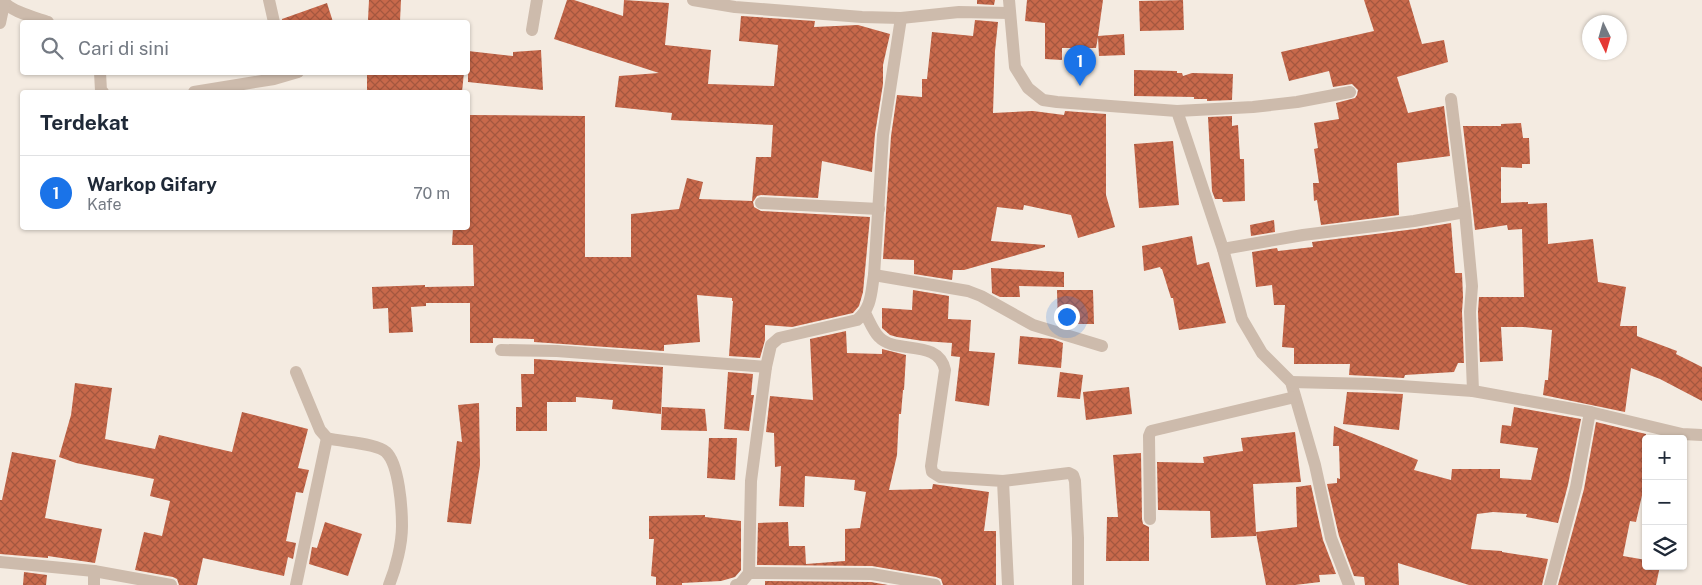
<!DOCTYPE html>
<html lang="id">
<meta charset="utf-8">
<style>
:root{--surface:#fff;--page:#f6f6f7;--text:#1f2937;--muted:#747a83;--line:#e0e1e3;--accent:#1a73e8}
body{margin:0;font-family:"Public Sans",sans-serif;background:var(--page);color:var(--text)}
.controls{position:absolute;right:15px;bottom:15px;display:grid;overflow:hidden;border-radius:5px;box-shadow:0 1px 4px #0004}
.controls button{width:45px;height:45px;display:grid;place-items:center;padding:0;border:0;border-bottom:1px solid var(--line);background:var(--surface);color:var(--text);font:25px sans-serif}
.compass{position:absolute;left:1582px;top:15px;width:45px;height:45px;border-radius:50%;background:var(--surface);box-shadow:0 1px 4px #0004;rotate:175deg}
.you{position:absolute;left:1066px;top:316px;width:18px;height:18px;margin:-12px;border:4px solid #fff;border-radius:50%;background:#1a73e8;box-shadow:0 0 0 8px #1a73e833}
.badge{display:grid;place-items:center;width:32px;height:32px;border-radius:50%;background:var(--accent);color:#fff;font-size:16px;font-weight:700}
.pin{position:absolute;translate:-50% -41px;filter:drop-shadow(0 1px 2px #0008)}
.pin::after{content:'';position:absolute;top:26px;width:18px;height:15px;background:inherit;clip-path:polygon(0 0,100% 0,50% 100%)}
.list{margin:0;padding:0;list-style:none}
h2{display:flex;justify-content:space-between;align-items:center;height:65px;margin:0;padding:0 20px;font-size:21px}
h2 small{font-size:16px;font-weight:400;color:var(--muted)}
.list li{display:grid;grid-template-columns:32px 1fr auto;gap:15px;align-items:center;box-sizing:border-box;height:75px;padding:0 20px;border-top:1px solid var(--line)}
.list b{display:block;font-size:19px;white-space:nowrap}
.list p{margin:0;font-size:16px;white-space:nowrap;color:var(--muted)}
.list em{font-size:16px;font-style:normal;color:var(--muted)}
.icon{flex:none;width:28px;height:28px;fill:none;stroke:currentColor;stroke-width:2;stroke-linecap:round;stroke-linejoin:round}
.map{position:relative;flex:none;width:1702px;height:585px;overflow:hidden}
.search{position:absolute;background:var(--surface);box-shadow:0 1px 4px #0004;left:20px;top:20px;width:450px;height:55px;display:flex;align-items:center;gap:12px;box-sizing:border-box;padding:0 18px;border-radius:5px;color:var(--muted);font-size:19px}
.panel{position:absolute;background:var(--surface);box-shadow:0 1px 4px #0004;left:20px;top:90px;width:450px;height:140px;border-radius:5px}
.map>svg:first-child{display:block}
.building{fill:url(#building-cross-hatch)}
.lines{fill:none;stroke-linecap:round;stroke-linejoin:round}
.minor{stroke:#cdbbac;stroke-width:12}
</style>
<div class="map">
<svg width="1702" height="585" viewBox="0 0 1702 585">
<defs>
<pattern id="building-cross-hatch" width="8" height="8" patternUnits="userSpaceOnUse" patternTransform="scale(1.25)"><rect width="8" height="8" fill="#c8694b"/><path d="M0 0l8 8M0 8l8-8" fill="none" stroke="#a4573f"/></pattern>
</defs>
<rect width="100%" height="100%" fill="#f4ebe1"/>
<g class="building">
<polygon points="369,0 401,0 400,21 368,20"/>
<polygon points="567,0 574,0 623,16 624,0 669,3 665,45 711,50 708,84 774,86 778,45 739,41 741,16 815,21 814,27 858,25 890,34 883,65 883,84 875,134 872,172 822,161 818,198 761,195 757,196 753,202 754,207 761,211 870,217 863,292 859,306 853,313 792,327 765,325 765,340 760,358 729,356 733,301 732,301 732,298 697,295 700,342 664,345 664,351 534,342 534,339 493,338 493,343 470,343 470,303 426,303 426,306 411,307 413,332 389,333 388,308 373,309 372,287 425,285 425,287 474,286 473,245 452,245 453,228 468,228 468,115 585,116 585,257 631,257 631,214 679,209 687,178 703,182 699,199 752,201 756,157 771,157 773,125 671,120 672,113 615,107 619,76 659,73 554,39"/>
<polygon points="977,0 995,0 994,5 977,4"/>
<polygon points="1027,0 1103,0 1098,36 1124,34 1125,55 1099,56 1098,37 1096,48 1062,48 1062,60 1045,59 1045,23 1025,21"/>
<polygon points="1183,0 1184,30 1140,31 1139,1"/>
<polygon points="1364,0 1409,0 1422,44 1444,40 1448,62 1397,77 1408,113 1444,106 1450,156 1397,163 1399,215 1321,225 1317,200 1314,201 1313,183 1319,183 1314,149 1318,148 1314,123 1339,119 1336,103 1355,98 1357,95 1358,90 1352,84 1333,87 1329,71 1289,81 1281,52 1374,31"/>
<polygon points="327,3 333,22 282,22 282,19"/>
<polygon points="975,20 998,22 995,51 993,113 1033,111 1064,115 1065,111 1106,114 1106,195 1115,227 1078,238 1071,215 1024,205 1023,210 997,207 991,241 1045,245 1045,247 964,270 953,270 952,280 914,274 914,260 883,259 891,136 897,95 922,97 922,79 927,79 932,32 973,36"/>
<polygon points="541,50 543,90 468,82 468,51 513,56 513,52"/>
<polygon points="1134,70 1177,71 1177,73 1182,73 1183,76 1192,73 1233,74 1232,100 1207,101 1207,99 1194,99 1194,97 1134,96"/>
<polygon points="367,72 464,72 462,92 367,92"/>
<polygon points="1232,116 1232,126 1238,125 1240,159 1244,159 1245,201 1223,202 1222,199 1215,199 1212,191 1208,117"/>
<polygon points="1521,123 1523,138 1529,138 1530,164 1522,164 1522,168 1501,167 1501,203 1528,202 1528,204 1547,203 1548,244 1593,239 1598,282 1626,287 1620,326 1637,326 1637,336 1677,351 1676,354 1702,367 1702,401 1660,379 1631,368 1625,412 1543,395 1545,380 1548,380 1552,330 1523,327 1501,327 1503,361 1480,362 1478,312 1479,297 1524,297 1522,229 1508,230 1507,225 1475,230 1463,126 1501,126 1501,124"/>
<polygon points="1173,141 1179,205 1139,208 1134,144"/>
<polygon points="1274,220 1275,232 1251,236 1250,225"/>
<polygon points="1451,223 1455,273 1462,273 1463,297 1462,312 1464,363 1458,363 1454,372 1405,375 1404,378 1349,375 1350,364 1294,364 1294,348 1282,347 1285,305 1274,305 1272,285 1256,287 1252,252 1277,248 1278,251 1313,247 1312,242 1415,229"/>
<polygon points="1192,236 1197,265 1209,262 1226,323 1179,330 1173,298 1171,298 1162,269 1161,269 1160,267 1144,271 1142,246"/>
<polygon points="991,268 1064,272 1064,287 1019,286 1020,297 1000,297 992,293"/>
<polygon points="913,290 949,296 948,319 971,320 969,351 995,353 989,406 955,401 960,357 951,356 952,343 923,341 897,337 890,335 882,328 882,308 912,310"/>
<polygon points="1057,290 1093,290 1094,324 1058,324"/>
<polygon points="846,331 847,353 882,354 882,349 906,355 904,390 903,390 901,414 899,414 897,455 889,490 932,489 933,484 989,492 984,531 996,531 996,585 943,585 941,579 936,577 872,566 757,565 758,523 788,522 789,546 805,546 806,564 845,561 845,529 860,528 866,492 854,490 855,480 805,476 804,507 779,506 781,466 775,467 774,433 766,432 770,396 813,400 810,339"/>
<polygon points="1020,336 1053,339 1063,343 1061,368 1018,364"/>
<polygon points="534,359 663,367 661,414 612,409 613,400 576,397 576,402 547,402 547,431 516,431 516,407 522,407 521,374 534,374"/>
<polygon points="728,372 753,374 751,395 754,395 749,431 724,429"/>
<polygon points="1060,372 1083,375 1080,399 1057,397"/>
<polygon points="75,383 112,388 105,439 155,449 159,435 232,452 242,412 308,429 298,468 309,470 303,493 296,492 286,541 296,543 293,559 288,557 284,576 203,558 197,585 179,585 177,579 173,577 135,570 144,532 162,536 170,501 150,496 154,479 76,463 59,457 71,415"/>
<polygon points="1129,387 1132,414 1086,420 1083,392"/>
<polygon points="1347,392 1403,394 1399,430 1343,424"/>
<polygon points="479,403 480,465 471,524 447,522 457,441 462,442 458,405"/>
<polygon points="662,407 705,409 707,431 661,430"/>
<polygon points="1514,407 1581,419 1568,485 1558,523 1526,517 1527,514 1493,512 1477,514 1471,549 1502,551 1502,552 1548,559 1542,585 1469,585 1398,563 1399,585 1365,585 1364,577 1354,576 1339,536 1327,484 1337,483 1337,478 1340,479 1339,446 1333,446 1334,426 1418,460 1414,470 1451,480 1452,469 1500,469 1500,478 1531,480 1538,448 1500,443 1502,425 1511,426"/>
<polygon points="1596,422 1646,434 1646,460 1643,481 1645,482 1636,522 1630,521 1623,556 1646,560 1646,566 1660,566 1656,585 1558,585 1584,489"/>
<polygon points="1295,432 1301,482 1253,484 1256,532 1297,527 1296,487 1311,485 1323,540 1336,574 1319,575 1320,582 1295,585 1266,585 1256,533 1256,536 1211,538 1210,511 1158,510 1157,462 1204,463 1203,457 1243,451 1241,438"/>
<polygon points="709,438 737,438 735,480 707,478"/>
<polygon points="12,452 56,460 45,518 102,529 95,563 48,556 48,558 0,554 0,500 2,500"/>
<polygon points="1141,453 1142,519 1143,524 1149,527 1149,561 1106,561 1107,517 1118,517 1113,455"/>
<polygon points="705,515 705,517 741,521 741,570 735,577 721,581 682,583 682,585 656,585 656,577 651,576 654,539 649,539 649,516"/>
<polygon points="325,522 362,534 348,576 309,564 312,547 317,548"/>
<polygon points="24,572 47,575 46,585 23,585"/>
<polygon points="765,581 871,582 888,585 765,585"/>
</g>
<g class="lines">
<g class="minor">
<path d="M3,0C8,11 37,18 48,22"/>
<polyline points="269,0 274,22"/>
<polyline points="693,0 735,7 862,17 901,18 959,12 1009,13"/>
<polyline points="1009,0 1015,67 1028,88 1043,100 1057,102 1177,111 1223,249 1242,319 1262,353 1291,382 1315,465 1331,538 1349,585"/>
<polyline points="0,23 4,4"/>
<polyline points="532,30 537,0"/>
<polyline points="100,72 101,91 103,92"/>
<polyline points="194,92 274,79 298,72"/>
<polyline points="1451,99 1465,212 1472,286 1470,312 1473,391"/>
<polyline points="1177,111 1253,107 1297,102 1350,92"/>
<polyline points="761,203 879,209"/>
<polyline points="1223,249 1303,235 1414,221 1465,212"/>
<polyline points="874,275 968,291 981,296 1033,325 1102,346"/>
<path d="M865,313C869,320 873,331 879,337C896,355 938,338 945,370L931,466L932,472L940,477L1003,481L1008,585"/>
<polyline points="501,350 557,351 766,367"/>
<path d="M296,372L320,430L327,438C341,442 377,443 386,452C399,464 402,508 402,526C402,544 396,568 389,585"/>
<polyline points="1291,382 1372,384 1473,391 1590,412 1682,434 1702,435"/>
<polyline points="1003,481 1069,473 1073,475 1075,481 1078,538 1078,585"/>
<polyline points="1150,519 1149,436 1151,431 1295,397"/>
<polyline points="0,562 94,571 171,585"/>
<polyline points="94,571 94,585"/>
<polyline points="749,573 872,574 935,585"/>
<polyline points="296,585 327,438"/>
<path d="M736,585L740,584L749,573L751,481L766,367L771,345L779,338L857,320C872,308 871,292 874,275L883,135L901,18"/>
<polyline points="1550,585 1576,487 1590,412"/>
</g>
</g>
</svg>
<div class="controls">
<button>+</button>
<button>−</button>
<button><svg class="icon" aria-label="layers" viewBox="0 0 24 24"><path d="M12 4l9 5-9 5-9-5zM3 14l9 5 9-5"/></svg></button>
</div>
<svg class="compass" viewBox="-18 -18 36 36"><path d="M0-13l5 13h-10z" fill="#e53935"/><path d="M0 13l5-13h-10z" fill="#747a83"/></svg>
<div class="you"></div>
<div class="pin badge" style="left:1080px;top:86px">1</div>
<div class="search"><svg class="icon" aria-label="search" viewBox="0 0 24 24"><circle cx="10" cy="10" r="6"/><path d="M15 15l6 6"/></svg>Cari di sini</div>
<section class="panel">
<h2>Terdekat<small></small></h2>
<ul class="list">
<li><span class="badge">1</span><div><b>Warkop Gifary</b><p>Kafe</p></div><em>70 m</em></li>
</ul>
</section>
</div>
